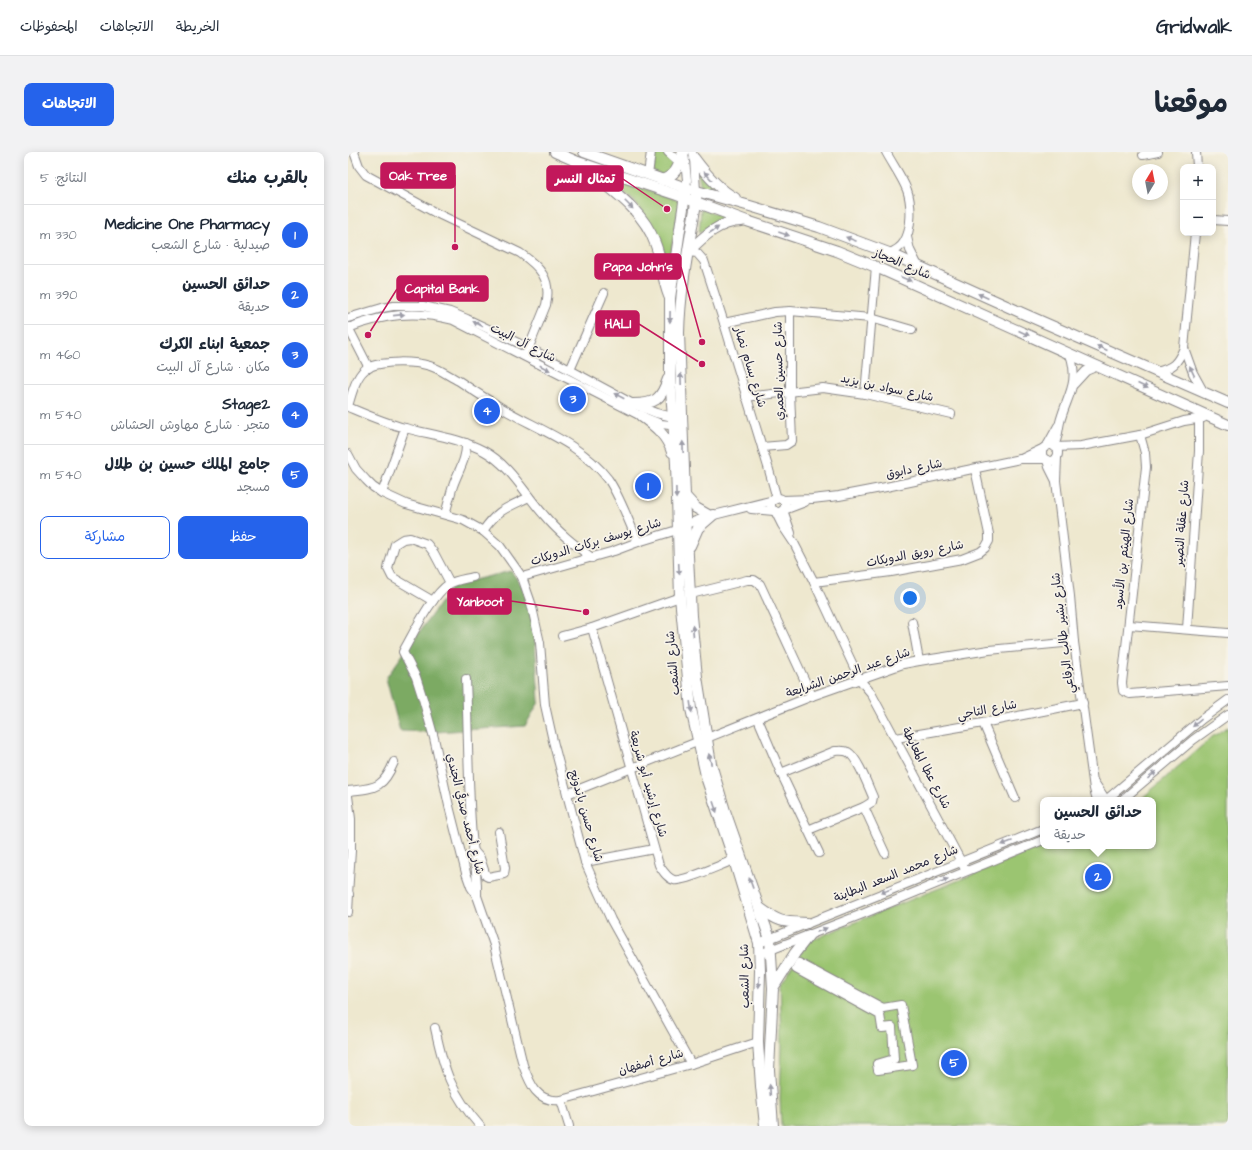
<!DOCTYPE html>
<html lang="ar">
<meta charset="utf-8">
<style>
:root{--surface:#fff;--page:#f2f2f3;--text:#1f2937;--muted:#747a83;--line:#e0e1e3;--accent:#2563eb}
body{margin:0;font-family:"Architects Daughter","Playpen Sans Arabic",sans-serif;background:var(--page);color:var(--text);direction:rtl}
.controls{position:absolute;right:12px;top:12px;display:grid;overflow:hidden;border-radius:8px;box-shadow:0 2px 10px #0003}
.controls button{width:36px;height:36px;display:grid;place-items:center;padding:0;border:0;border-bottom:1px solid var(--line);background:var(--surface);color:var(--text);font:20px sans-serif}
.compass{position:absolute;left:784px;top:12px;width:36px;height:36px;border-radius:50%;background:var(--surface);box-shadow:0 2px 10px #0003;rotate:10deg}
.you{position:absolute;left:562px;top:446px;width:14px;height:14px;margin:-10px;border:3px solid #fff;border-radius:50%;background:#1a73e8;box-shadow:0 0 0 6px #1a73e833}
.badge{display:grid;place-items:center;width:26px;height:26px;border-radius:50%;background:var(--accent);color:#fff;font-size:13px;font-weight:700}
.pin{position:absolute;translate:-50% -50%;border:2px solid #fff;box-shadow:0 1px 4px #0006}
.popup{position:absolute;left:692px;top:645px;width:116px;height:52px;box-sizing:border-box;display:grid;place-content:center;border-radius:8px;background:var(--surface);filter:drop-shadow(0 1px 3px #0005);font-size:13px;white-space:nowrap;color:var(--muted)}
.popup b{font-size:15px;color:var(--text)}
.popup::after{content:'';position:absolute;left:50%;top:100%;margin-left:-8px;border:8px solid transparent;border-top-color:var(--surface)}
.list{margin:0;padding:0;list-style:none}
h2{display:flex;justify-content:space-between;align-items:center;height:52px;margin:0;padding:0 16px;font-size:17px}
h2 small{font-size:13px;font-weight:400;color:var(--muted)}
.list li{display:grid;grid-template-columns:26px 1fr auto;gap:12px;align-items:center;box-sizing:border-box;height:60px;padding:0 16px;border-top:1px solid var(--line)}
.list b{display:block;font-size:15px;white-space:nowrap}
.list p{margin:0;font-size:13px;white-space:nowrap;color:var(--muted)}
.list em{font-size:13px;font-style:normal;color:var(--muted)}
.actions{display:flex;gap:8px;padding:12px 16px}
.actions a{flex:1;padding:9px 0;border:1px solid var(--accent);border-radius:8px;text-align:center;font-size:14px;color:var(--accent)}
.actions .main{background:var(--accent);color:#fff}
.map{position:relative;flex:none;width:880px;height:974px;overflow:hidden;direction:ltr;border-radius:8px}
header{display:flex;align-items:center;gap:24px;box-sizing:border-box;height:56px;padding:0 20px;background:var(--surface);border-bottom:1px solid var(--line)}
header strong{font-size:19px}
nav{display:flex;gap:22px;margin-inline-start:auto;font-size:14px}
.intro{display:flex;align-items:center;justify-content:space-between;box-sizing:border-box;height:96px;padding:0 24px}
h1{margin:0;font-size:28px}
.button{padding:10px 18px;border-radius:8px;background:var(--accent);color:#fff;font-size:14px;font-weight:700}
main{display:flex;gap:24px;padding:0 24px}
aside{flex:1;background:var(--surface);border-radius:8px;box-shadow:0 2px 10px #0003}
.map>svg:first-child{display:block}
.green{fill:#9bc571;stroke:#5e7456}
.forest{fill:#7caa63;stroke:#4f664f}
.lines{fill:none;stroke-linecap:round;stroke-linejoin:round}
.minor-casing{stroke:#888585;stroke-width:10}
.major-casing{stroke:#888585;stroke-width:12}
.minor{stroke:#fff;stroke-width:8}
.major{stroke:#fff;stroke-width:10}
.oneway{fill:#9c9ca7}
.labels{text-anchor:middle;dominant-baseline:central;stroke-width:3.5;stroke-linejoin:round;paint-order:stroke}
.street-label{font-size:12px;fill:#22223b;stroke:#f7f3e8}
.leader{fill:none;stroke:#c2185b;stroke-width:1.5}
.callout-dot{fill:#c2185b;stroke:#f7f3e8;stroke-width:1.5}
.callout{fill:#c2185b;stroke:#c2185b;stroke-width:1.5}
.callout-label{font-size:13px;text-anchor:middle;font-weight:bold;fill:#fff}
</style>
<header>
<strong>Gridwalk</strong>
<nav><a>الخريطة</a><a>الاتجاهات</a><a>المحفوظات</a></nav>
</header>
<div class="intro"><h1>موقعنا</h1><a class="button">الاتجاهات</a></div>
<main>
<div class="map">
<svg width="880" height="974" viewBox="0 0 880 974">
<rect width="100%" height="100%" fill="#f7f3e8"/>
<filter id="ink" filterUnits="userSpaceOnUse"><feTurbulence type="fractalNoise" baseFrequency=".025" numOctaves="2"/><feDisplacementMap in="SourceGraphic" scale="8" xChannelSelector="R" yChannelSelector="G"/><feConvolveMatrix kernelMatrix="1 2 1 2 8 2 1 2 1" color-interpolation-filters="sRGB"/></filter>
<filter id="wash" filterUnits="userSpaceOnUse"><feTurbulence type="fractalNoise" baseFrequency=".012" numOctaves="4" result="noise"/><feDisplacementMap in="SourceGraphic" scale="16" xChannelSelector="R" yChannelSelector="G"/><feGaussianBlur stdDeviation="0.9" result="paint"/><feColorMatrix in="noise" values="0 0 0 0 0 0 0 0 0 0 0 0 0 0 0 0 0 1.4 0 .05"/><feComposite in="paint" operator="in"/></filter>
<g filter="url(#wash)">
<rect width="100%" height="100%" fill="#eee8cf"/>
<g class="green">
<polygon points="308,0 319,0 327,8 325,15 316,24 305,20"/>
<polygon points="349,17 357,28 375,42 353,35"/>
<polygon points="248,20 332,49 319,122 316,102 310,82 286,49"/>
<polygon points="353,57 378,65 351,81"/>
<polygon points="880,575 880,974 433,974 432,946 434,892 432,831 461,789 695,694 805,694 805,648 792,648 864,585"/>
</g>
<polygon class="forest" points="163,419 174,434 186,473 191,550 177,574 88,580 52,579 38,526 105,433"/>
</g>
<g filter="url(#ink)">
<g class="lines">
<g class="minor-casing">
<g id="minor">
<path d="M6,0L11,14L18,23L88,61L172,101C192,115 204,127 198,153L179,200"/>
<polyline points="320,0 331,10"/>
<polyline points="336,0 339,28 338,36"/>
<polyline points="344,0 346,6 348,39"/>
<path d="M538,0C545,13 554,25 559,38C564,52 564,78 556,90C553,95 547,99 541,101"/>
<polyline points="848,0 849,15"/>
<polyline points="795,3 810,0"/>
<polyline points="300,23 303,0"/>
<polyline points="865,68 880,69"/>
<polyline points="559,85 562,98 570,114"/>
<polyline points="340,100 349,101 356,109 376,171 421,318 429,347"/>
<polyline points="0,166 34,156 45,154 75,154 102,160 119,167 181,196 285,252 308,261 329,266"/>
<polyline points="376,171 427,160 442,159 523,166 564,178"/>
<polyline points="0,175 21,216"/>
<path d="M0,176C37,162 67,158 105,168L293,264L313,272L330,274"/>
<polyline points="836,196 845,221 856,241"/>
<polyline points="222,218 256,141"/>
<path d="M808,220C825,216 829,212 836,196L847,81"/>
<polyline points="726,232 738,219 750,214"/>
<polyline points="517,242 528,115"/>
<polyline points="398,245 475,236 517,242 603,262"/>
<path d="M0,254C4,242 8,221 21,215C37,209 65,209 82,214C92,217 101,224 111,229C123,237 135,245 147,252C185,276 231,289 260,327C272,344 281,371 290,390"/>
<path d="M0,255C19,263 37,271 57,276C84,283 111,286 136,299C162,313 177,342 196,363C210,380 227,393 244,406"/>
<polyline points="792,283 797,301 798,315 774,531 775,539 782,542 880,534"/>
<circle cx="702" cy="301" r="8"/>
<polyline points="699,294 710,274"/>
<path d="M706,294C710,286 710,279 712,270C719,243 732,232 722,202"/>
<polyline points="414,295 438,293 444,289 442,240 442,159"/>
<polyline points="707,295 733,294 792,283 836,269 855,266"/>
<polyline points="0,302 8,317 18,328 25,335 34,341 58,352 115,368 135,379 152,394 174,425 183,451 192,491 197,553 205,589 237,710 263,768 343,912"/>
<polyline points="709,305 708,329 722,444 726,490 746,637 749,648"/>
<polyline points="675,306 696,296"/>
<polyline points="699,308 701,315 708,329"/>
<polyline points="34,341 57,276"/>
<circle cx="430" cy="353" r="7"/>
<polyline points="435,348 464,347 491,344 538,335 672,307 697,307"/>
<polyline points="403,357 426,359"/>
<polyline points="435,358 443,381"/>
<polyline points="436,358 457,350"/>
<polyline points="427,359 434,373 446,391 466,430 512,528 523,541 618,719"/>
<path d="M97,362C100,353 102,343 105,334C110,319 119,307 118,291"/>
<polyline points="339,372 362,364 426,348"/>
<path d="M135,379C150,357 159,356 181,345"/>
<path d="M125,425C118,427 108,428 101,432C85,442 67,478 57,496L55,500L68,525L75,547L86,586L101,654L118,721L123,735L129,744L146,793L175,913C182,932 189,951 213,948L343,912L410,890"/>
<polyline points="174,425 266,399 290,390 329,378"/>
<polyline points="466,430 543,420 614,407 632,400 637,396 641,389 641,382 627,317"/>
<polyline points="343,442 399,428 406,428 412,432 464,544"/>
<polyline points="85,449 44,425 40,417 41,412 47,392 55,387 62,386 79,392 86,401 102,431"/>
<polyline points="564,470 571,509"/>
<polyline points="781,473 880,481"/>
<path d="M244,476L311,713C315,719 319,726 326,728C336,730 374,712 386,708"/>
<polyline points="839,477 851,299 851,266"/>
<polyline points="214,484 244,476 332,445"/>
<path d="M118,527C120,575 120,623 123,671C124,695 130,720 129,744"/>
<polyline points="410,567 433,621 471,701"/>
<polyline points="635,571 667,646"/>
<polyline points="548,586 635,571 735,551"/>
<path d="M433,621L487,599C491,599 496,598 500,600C510,606 520,634 525,645L524,650L516,655L460,678"/>
<polyline points="746,630 758,648"/>
<path d="M0,639C27,636 35,637 46,610"/>
<polyline points="219,642 464,544 555,512 571,509 641,498 726,490"/>
<polyline points="0,644 3,667 3,699 0,742"/>
<polyline points="758,648 854,567 880,548"/>
<polyline points="774,648 845,588 880,563"/>
<polyline points="516,655 537,701"/>
<polyline points="125,698 132,706 138,724 140,725 156,722 157,716 151,680"/>
<polyline points="237,710 306,697"/>
<polyline points="0,760 1,742"/>
<polyline points="411,791 695,677"/>
<polyline points="412,802 512,763 695,688"/>
<polygon points="451,811 535,856 553,853 564,913 530,918 529,912 546,907 544,875 534,876 532,863 448,817"/>
<path d="M87,876C96,918 103,941 132,974"/>
<polyline points="213,948 221,974"/>
</g>
</g>
<g class="major-casing">
<g id="major">
<polyline points="207,0 230,10 329,43 399,69 489,99 528,115 880,273"/>
<polyline points="236,0 338,36 402,54 471,75 541,101 674,161 880,251"/>
<path d="M346,6C357,21 370,37 387,46"/>
<path d="M235,14C261,36 295,57 307,91C314,108 314,127 321,144"/>
<path d="M314,28C330,22 330,14 335,0"/>
<polyline points="338,36 322,146 322,223 328,312 332,445 343,557 359,628 386,708 411,791 412,819 410,890 413,934 417,974"/>
<path d="M348,39V51C341,94 332,137 331,181L337,344L343,464L349,525L363,612L377,659L422,787L425,836L421,918L425,974"/>
<path d="M340,100C355,85 371,69 394,69"/>
<path d="M285,252C307,252 313,248 320,227"/>
<path d="M293,264C307,274 319,284 324,300"/>
<polyline points="337,344 348,356 362,364"/>
<polyline points="342,394 350,376 365,363"/>
<path d="M412,756C432,771 435,770 459,771"/>
<polyline points="425,836 447,801 461,783"/>
</g>
</g>
<use href="#minor" class="minor"/>
<use href="#major" class="major"/>
</g>
<defs><path id="oneway-solid" d="M-6-.8H1V-3.2L6.5 0L1 3.2V.8H-6Z"/></defs>
<g class="oneway">
<use href="#oneway-solid" transform="translate(360 24) rotate(-133)"/>
<use href="#oneway-solid" transform="translate(281 53) rotate(45)"/>
<use href="#oneway-solid" transform="translate(366 78) rotate(-33)"/>
<use href="#oneway-solid" transform="translate(436 82) rotate(19)"/>
<use href="#oneway-solid" transform="translate(503 87) rotate(-159)"/>
<use href="#oneway-solid" transform="translate(558 127) rotate(23)"/>
<use href="#oneway-solid" transform="translate(635 144) rotate(-156)"/>
<use href="#oneway-solid" transform="translate(51 163) rotate(-6)"/>
<use href="#oneway-solid" transform="translate(322 165) rotate(91)"/>
<use href="#oneway-solid" transform="translate(130 172) rotate(-153)"/>
<use href="#oneway-solid" transform="translate(676 181) rotate(24)"/>
<use href="#oneway-solid" transform="translate(754 196) rotate(-156)"/>
<use href="#oneway-solid" transform="translate(197 216) rotate(27)"/>
<use href="#oneway-solid" transform="translate(844 219) rotate(-115)"/>
<use href="#oneway-solid" transform="translate(333 227) rotate(-92)"/>
<use href="#oneway-solid" transform="translate(795 234) rotate(24)"/>
<use href="#oneway-solid" transform="translate(271 244) rotate(-153)"/>
<use href="#oneway-solid" transform="translate(335 295) rotate(-92)"/>
<use href="#oneway-solid" transform="translate(328 341) rotate(89)"/>
<use href="#oneway-solid" transform="translate(331 417) rotate(87)"/>
<use href="#oneway-solid" transform="translate(345 479) rotate(-95)"/>
<use href="#oneway-solid" transform="translate(343 555) rotate(82)"/>
<use href="#oneway-solid" transform="translate(849 571) rotate(140)"/>
<use href="#oneway-solid" transform="translate(362 607) rotate(-103)"/>
<use href="#oneway-solid" transform="translate(804 623) rotate(-40)"/>
<use href="#oneway-solid" transform="translate(367 655) rotate(71)"/>
<use href="#oneway-solid" transform="translate(659 691) rotate(159)"/>
<use href="#oneway-solid" transform="translate(595 729) rotate(-22)"/>
<use href="#oneway-solid" transform="translate(403 731) rotate(-110)"/>
<use href="#oneway-solid" transform="translate(538 739) rotate(158)"/>
<use href="#oneway-solid" transform="translate(474 778) rotate(-22)"/>
<use href="#oneway-solid" transform="translate(411 830) rotate(92)"/>
<use href="#oneway-solid" transform="translate(422 938) rotate(-94)"/>
</g>
</g>
<g class="labels">
<g class="street-label">
<text transform="translate(554 112) rotate(23)">شارع الحجاز</text>
<text transform="translate(175 191) rotate(27)">شارع آل البيت</text>
<text transform="translate(402 215) rotate(73)">شارع بسام نصار</text>
<text transform="translate(431 219) rotate(-91)">شارع حسين العمري</text>
<text transform="translate(539 236) rotate(12)">شارع سواد بن يزيد</text>
<text transform="translate(566 317) rotate(-12)">شارع دابوق</text>
<text transform="translate(834 371) rotate(-86)">شارع عقلة النصير</text>
<text transform="translate(248 390) rotate(-17)">شارع يوسف بركات الدويكات</text>
<text transform="translate(567 402) rotate(-11)">شارع رويق الدويكات</text>
<text transform="translate(776 402) rotate(-84)">شارع الهيثم بن الأسود</text>
<text transform="translate(715 481) rotate(-97)">شارع بشير طالب الرفاعي</text>
<text transform="translate(325 511) rotate(-95)">شارع الشعب</text>
<text transform="translate(500 521) rotate(-19)">شارع عبد الرحمن الشرايعة</text>
<text transform="translate(639 558) rotate(-11)">شارع التاجي</text>
<text transform="translate(578 616) rotate(62)">شارع عطا المعايطة</text>
<text transform="translate(300 632) rotate(74)">شارع إرشيد أبو شريعة</text>
<text transform="translate(117 662) rotate(76)">شارع أحمد صدقي الجندي</text>
<text transform="translate(238 664) rotate(74)">شارع حسن باندونج</text>
<text transform="translate(548 722) rotate(-22)">شارع محمد السعد البطاينة</text>
<text transform="translate(397 824) rotate(-91)">شارع الشعب</text>
<text transform="translate(303 910) rotate(-16)">شارع أصفهان</text>
</g>
</g>
<path class="leader" d="M107 95L107 23M319 57L275 27M354 190L333 115M20 183L49 137M354 212L291 172M238 460L163 449"/>
<g class="callout-dot">
<circle cx="107" cy="95" r="4"/>
<circle cx="319" cy="57" r="4"/>
<circle cx="354" cy="190" r="4"/>
<circle cx="20" cy="183" r="4"/>
<circle cx="354" cy="212" r="4"/>
<circle cx="238" cy="460" r="4"/>
</g>
<g class="callout">
<rect x="33" y="11" width="74" height="25" rx="4"/>
<rect x="199" y="14" width="76" height="25" rx="4"/>
<rect x="247" y="102" width="86" height="25" rx="4"/>
<rect x="49" y="124" width="91" height="25" rx="4"/>
<rect x="248" y="159" width="43" height="25" rx="4"/>
<rect x="100" y="437" width="63" height="25" rx="4"/>
</g>
<g class="callout-label">
<text x="70" y="28">Oak Tree</text>
<text x="237" y="31">تمثال النسر</text>
<text x="290" y="119">Papa John's</text>
<text x="94" y="141">Capital Bank</text>
<text x="270" y="176">HALI</text>
<text x="132" y="454">Yanboot</text>
</g>
</svg>
<div class="controls">
<button>+</button>
<button>−</button>
</div>
<svg class="compass" viewBox="-18 -18 36 36"><path d="M0-13l5 13h-10z" fill="#e53935"/><path d="M0 13l5-13h-10z" fill="#747a83"/></svg>
<div class="you"></div>
<div class="pin badge" style="left:300px;top:334px">1</div>
<div class="pin badge" style="left:750px;top:725px">2</div>
<div class="popup"><b>حدائق الحسين</b>حديقة</div>
<div class="pin badge" style="left:225px;top:247px">3</div>
<div class="pin badge" style="left:139px;top:259px">4</div>
<div class="pin badge" style="left:606px;top:911px">5</div>
</div>
<aside>
<h2>بالقرب منك<small>النتائج: 5</small></h2>
<ul class="list">
<li><span class="badge">1</span><div><b>Medicine One Pharmacy</b><p>صيدلية · شارع الشعب</p></div><em>330 m</em></li>
<li><span class="badge">2</span><div><b>حدائق الحسين</b><p>حديقة</p></div><em>390 m</em></li>
<li><span class="badge">3</span><div><b>جمعية ابناء الكرك</b><p>مكان · شارع آل البيت</p></div><em>460 m</em></li>
<li><span class="badge">4</span><div><b>Stage2</b><p>متجر · شارع مهاوش الحشاش</p></div><em>540 m</em></li>
<li><span class="badge">5</span><div><b>جامع الملك حسين بن طلال</b><p>مسجد</p></div><em>540 m</em></li>
</ul>
<div class="actions"><a class="main">حفظ</a><a>مشاركة</a></div>
</aside>
</main>
